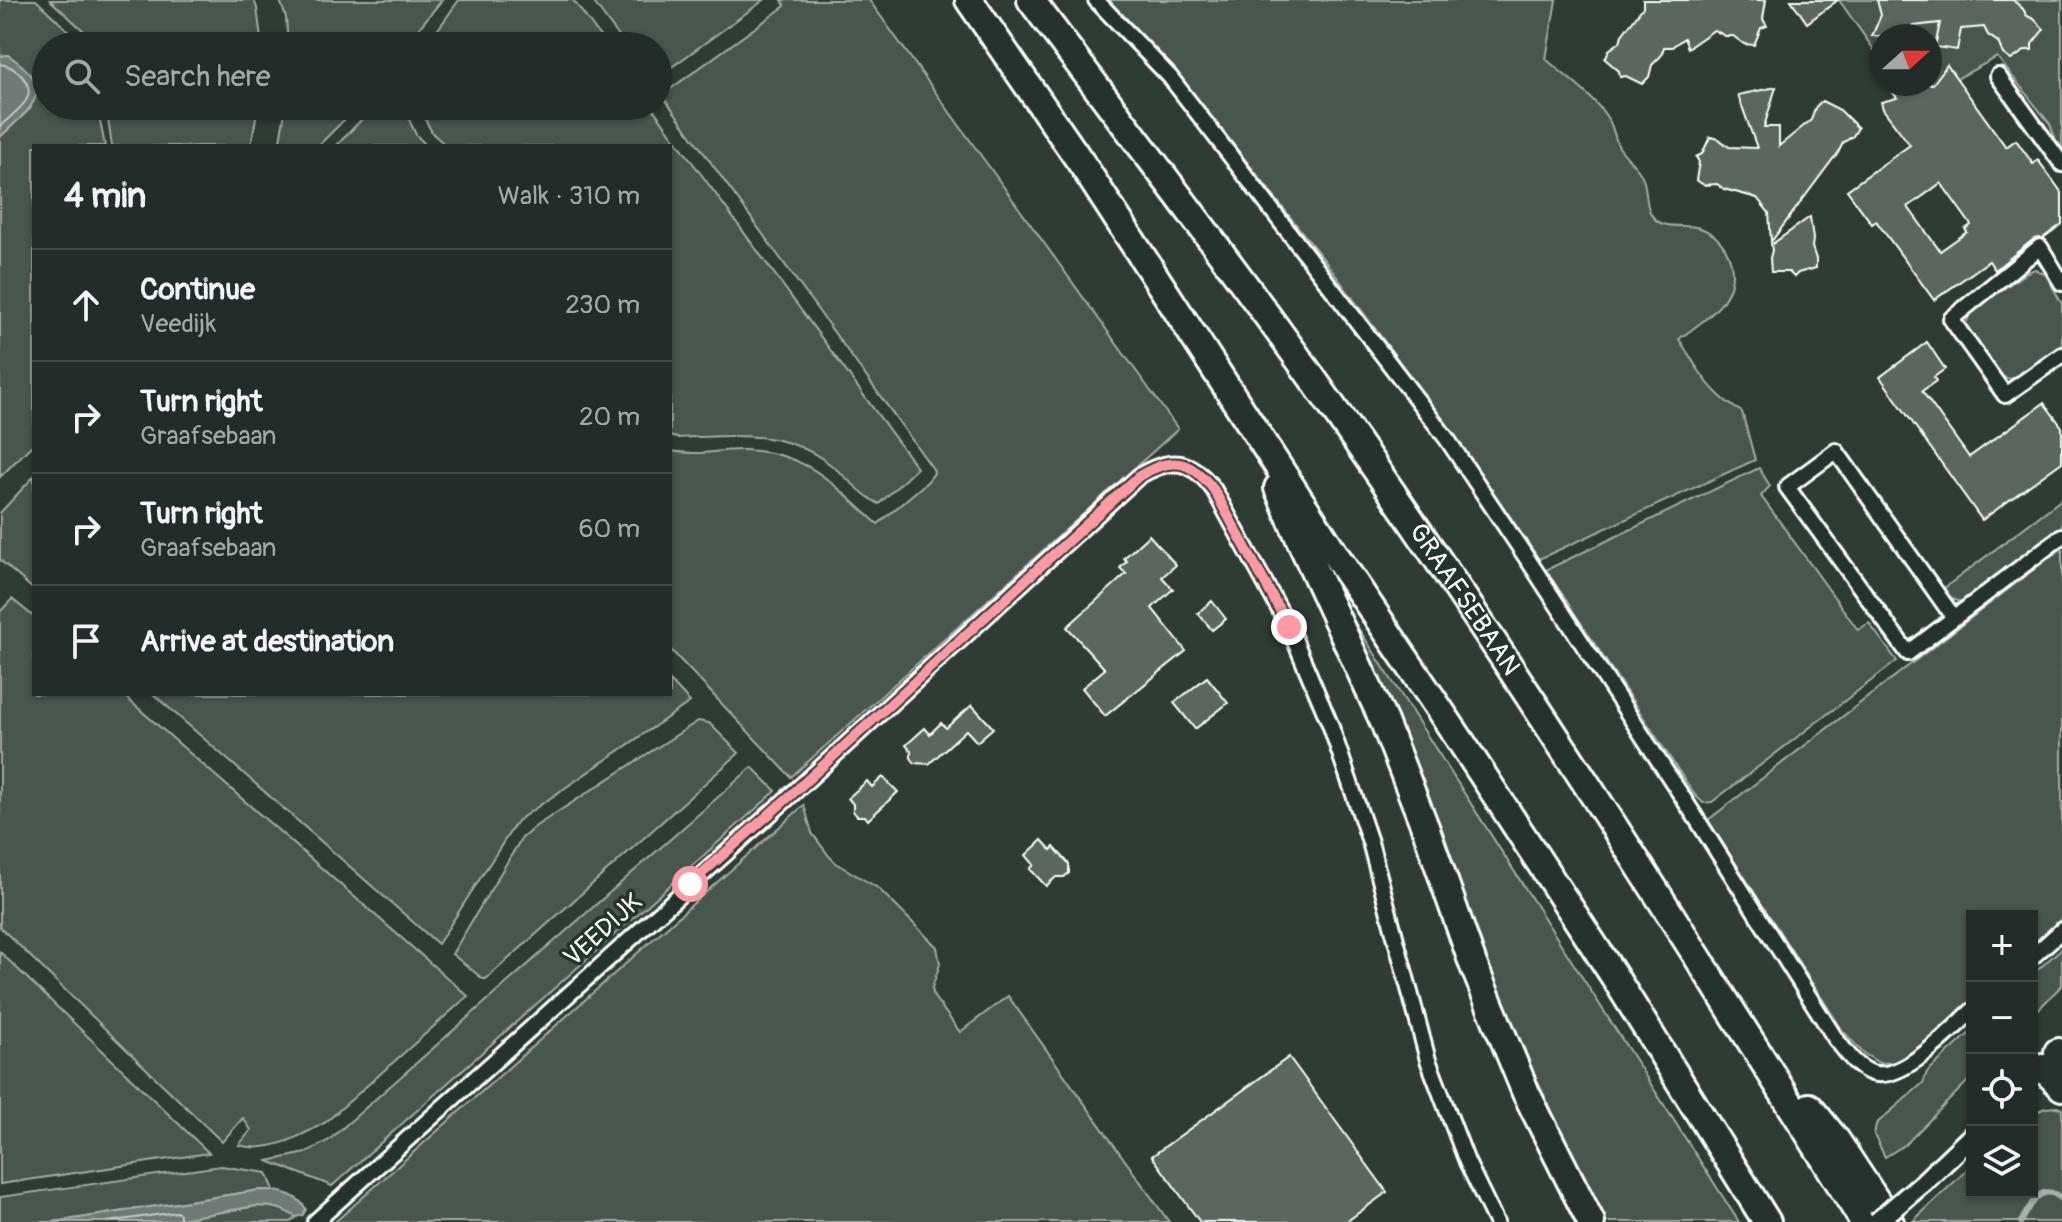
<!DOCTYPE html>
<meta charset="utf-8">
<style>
:root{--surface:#232c28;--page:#2b3430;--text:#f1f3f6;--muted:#a3a7a8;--line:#404845}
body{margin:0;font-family:Pangolin,sans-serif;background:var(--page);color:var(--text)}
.controls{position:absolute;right:24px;bottom:24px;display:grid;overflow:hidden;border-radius:0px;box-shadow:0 2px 6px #0004}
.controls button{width:72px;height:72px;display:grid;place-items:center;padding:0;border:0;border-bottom:2px solid var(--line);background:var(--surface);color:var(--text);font:40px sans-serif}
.compass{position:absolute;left:1870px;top:24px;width:72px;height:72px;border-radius:50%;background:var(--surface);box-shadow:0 2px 6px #0004;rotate:69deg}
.stop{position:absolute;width:24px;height:24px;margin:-18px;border:6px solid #ff9aa2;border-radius:50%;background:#fff}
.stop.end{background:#ff9aa2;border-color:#fff;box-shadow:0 2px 8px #0008}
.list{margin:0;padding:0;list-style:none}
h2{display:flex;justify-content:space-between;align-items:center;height:104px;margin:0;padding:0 32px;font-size:34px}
h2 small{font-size:26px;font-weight:400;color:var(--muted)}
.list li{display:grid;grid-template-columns:52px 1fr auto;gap:24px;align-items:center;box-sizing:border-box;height:112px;padding:0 32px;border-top:2px solid var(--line)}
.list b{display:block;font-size:30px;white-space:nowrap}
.list p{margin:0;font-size:26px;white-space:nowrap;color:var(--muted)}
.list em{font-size:26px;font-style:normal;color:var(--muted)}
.icon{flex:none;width:44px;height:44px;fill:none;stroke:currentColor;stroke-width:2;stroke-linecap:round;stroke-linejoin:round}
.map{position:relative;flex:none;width:2062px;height:1222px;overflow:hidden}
.search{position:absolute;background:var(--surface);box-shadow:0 2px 6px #0004;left:32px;top:32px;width:640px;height:88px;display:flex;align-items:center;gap:20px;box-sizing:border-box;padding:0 28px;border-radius:44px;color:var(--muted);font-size:30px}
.panel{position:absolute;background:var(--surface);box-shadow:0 2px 6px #0004;left:32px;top:144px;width:640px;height:552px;border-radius:0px}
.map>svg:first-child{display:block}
.green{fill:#4a544f;stroke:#a4aaa7;stroke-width:2}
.water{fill:#707975;stroke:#a9afac;stroke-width:2}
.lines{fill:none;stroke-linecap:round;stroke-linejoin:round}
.shore{stroke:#c6c9c8;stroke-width:2}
.stream{stroke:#a9afac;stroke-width:6}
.building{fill:#5b6661;stroke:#fff;stroke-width:2;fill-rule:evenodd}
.minor-casing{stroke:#fff;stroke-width:20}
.tertiary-casing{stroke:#fff;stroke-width:24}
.motorway-casing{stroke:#fff;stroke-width:32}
.minor{stroke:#26332d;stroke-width:14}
.tertiary{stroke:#26332d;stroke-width:18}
.motorway{stroke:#26332d;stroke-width:26}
.tertiary-bridge-casing{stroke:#fff;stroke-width:24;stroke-linecap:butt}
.tertiary-bridge{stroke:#26332d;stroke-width:18}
.route{stroke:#ff9aa2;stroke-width:10}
.labels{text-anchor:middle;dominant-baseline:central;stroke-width:7;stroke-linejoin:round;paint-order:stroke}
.street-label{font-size:26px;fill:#fff;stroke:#26332d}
</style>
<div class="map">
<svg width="2062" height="1222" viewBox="0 0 2062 1222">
<rect width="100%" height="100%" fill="#2f3b35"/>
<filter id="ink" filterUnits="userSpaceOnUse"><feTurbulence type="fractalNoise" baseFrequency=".0125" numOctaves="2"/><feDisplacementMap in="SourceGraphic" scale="16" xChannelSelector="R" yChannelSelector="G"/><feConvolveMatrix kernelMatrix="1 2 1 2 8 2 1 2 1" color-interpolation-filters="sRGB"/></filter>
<g filter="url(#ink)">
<g class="green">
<polygon points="0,0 36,0 81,43 82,46 46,46 46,106 97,106 105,146 34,146 34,443 0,477 0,137 31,108 8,55 0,56"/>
<polygon points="50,0 254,0 257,8 262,46 94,46 85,32"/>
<polygon points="280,0 442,0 419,28 408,46 288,46 286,18"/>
<polygon points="459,0 573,0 607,46 426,46"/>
<polygon points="592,0 764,0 658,77 658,46 626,46"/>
<path d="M782,0H869L1178,429L791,777L670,649V451C678,452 687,453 695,453C712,453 728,449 745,450C810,453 832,484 878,524L927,482L934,473L933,469L662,95L785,6Z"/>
<path d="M1101,0H1556L1546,59C1567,78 1593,95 1608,119C1614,127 1614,138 1619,147C1626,157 1636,166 1642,176C1648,188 1644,206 1653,217C1664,231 1686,223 1700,228C1712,232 1721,240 1727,252C1746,294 1709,317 1679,339C1698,369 1710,394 1742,412L1755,460L1539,559L1458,441L1332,270L1199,101Z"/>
<polygon points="1839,0 2062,0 2062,149 2059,149 2050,124 1997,57 1936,90 1930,82 1930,36 1882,36 1882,61"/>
<polygon points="106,106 258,106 251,146 112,146"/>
<polygon points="286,106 358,106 318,146 279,146"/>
<polygon points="378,106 403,106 416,135 427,146 336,146 365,116"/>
<path d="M418,106H651L917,468L879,504C860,494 848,478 831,465C784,428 733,436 677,438L670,436V146H447L433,134Z"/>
<path d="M2035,269L2046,275L2062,304V347L2016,379C2009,379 2003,378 1997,374C1988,366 1968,336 1965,325L1971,312L2027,272Z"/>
<polygon points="1759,468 1770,486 1761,496 1858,630 1869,623 1897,661 1712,802 1703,803 1694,794 1546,570"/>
<polygon points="34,476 34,590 0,560 0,513"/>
<path d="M2062,499V528L1968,600C1956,604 1950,598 1943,589Z"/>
<polygon points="2062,548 2062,919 2032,946 2032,916 1972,916 1972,1001 1927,1041 1902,1062 1879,1063 1863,1053 1843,1031 1708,820"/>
<path d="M12,599L34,617V694H122L468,996L326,1122C301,1136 269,1154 239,1145L251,1130L243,1118L222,1142L0,927V612Z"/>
<polygon points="1341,601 1739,1222 1606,1222 1537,1088 1485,957 1459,884"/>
<polygon points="670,681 690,702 517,821 438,944 153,694 670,694"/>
<polygon points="698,721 709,723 739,753 486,979 483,979 452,954 521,839 536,826"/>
<polygon points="752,767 776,791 332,1186 268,1161 306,1153 329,1140"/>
<polygon points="804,805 812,833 829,856 837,864 878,888 937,947 940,964 932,988 934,997 960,1032 1008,996 1169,1222 335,1222"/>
<polygon points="2062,948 2062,985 2032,1016 2032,975"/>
<polygon points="0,952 209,1153 0,1184"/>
<polygon points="1972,1031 1972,1077 1906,1144 1885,1157 1874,1135 1876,1124 1923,1083 1927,1072"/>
<polygon points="2058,1107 2062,1109 2062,1222 1912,1222 1972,1165 1972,1192 2032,1192 2032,1114 2045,1108"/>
<polygon points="221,1166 267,1173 274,1190 260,1190 54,1222 0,1222 0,1197"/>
<path d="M256,1206C273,1206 282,1208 296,1217L290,1222H163Z"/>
</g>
<g class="water">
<path d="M8,55C59,89 33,106 0,137V56Z"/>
<path d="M260,1190C277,1190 297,1193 306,1209L303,1215L296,1217C282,1208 273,1206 256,1206L163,1222H54Z"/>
</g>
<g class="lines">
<g class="shore">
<path d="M0,64C16,65 37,86 25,102C18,111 8,119 0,126"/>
<polyline points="108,1222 176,1212 180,1214 180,1222"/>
</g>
<path class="stream" d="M2021,1222C2030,1206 2041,1180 2062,1199"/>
</g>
<g class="building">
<polygon points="1643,0 1766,0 1763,19 1767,26 1761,28 1754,45 1744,44 1733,36 1725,36 1714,30 1688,48 1684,38 1672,47 1664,47 1661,56 1652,65 1649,77 1642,84 1626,76 1620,77 1619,71 1605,59 1609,50 1620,42 1622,35 1643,7"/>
<polygon points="1791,0 1838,0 1807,23"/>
<polygon points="1877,0 2013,0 2023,9 2027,16 2034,19 2044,29 2032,44 2032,50 2026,50 2011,60 2003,54 1998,42 1988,35 1984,27 1961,29 1957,50 1935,47 1940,23 1914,26 1908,32 1900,36 1872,36 1881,15"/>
<path d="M1947,65L2006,147L2016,140L2033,164L2038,160L2062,193V224L2043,238L2034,239L1995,270L1989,261L1934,300L1876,221L1872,224L1847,190L1910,145L1883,109L1881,102L1897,98L1887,84H1933ZM1941,183L1971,225L1965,229L1967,232L1940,251L1908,207Z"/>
<polygon points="1776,87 1764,127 1779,127 1779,146 1811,120 1815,108 1822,101 1840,110 1858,128 1853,136 1843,143 1837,155 1833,159 1771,242 1769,213 1757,198 1724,189 1717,184 1704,185 1696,180 1699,162 1696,157 1702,154 1710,137 1719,139 1729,147 1757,148 1738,95"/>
<polygon points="1810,217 1813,239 1812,247 1816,259 1816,268 1798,273 1794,277 1789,272 1771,272 1770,258 1772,250 1771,245"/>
<polygon points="1927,342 1945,369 1934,377 1936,381 1922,391 1969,457 2044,403 2062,427 2062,462 1982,520 1880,377"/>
<polygon points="1149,535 1176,565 1162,577 1173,589 1152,608 1186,651 1105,716 1082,688 1105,669 1067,627 1126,574 1120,568 1127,561 1124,558"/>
<polygon points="1212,601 1226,619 1212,630 1198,613"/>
<polygon points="1207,677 1228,703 1195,729 1174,703"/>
<polygon points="972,705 993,728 977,742 966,730 929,764 915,763 911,758 911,751 906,745 925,728 930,734 941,723 946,728"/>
<polygon points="883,777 898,792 868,820 865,816 857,816 853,811 853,804 848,798 867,781 872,787"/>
<polygon points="1042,840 1051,850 1054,847 1069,864 1069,873 1064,877 1056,877 1046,886 1030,869 1034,865 1026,855"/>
<polygon points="1289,1057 1387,1192 1346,1222 1200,1222 1152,1156"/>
</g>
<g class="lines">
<g class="minor-casing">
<g id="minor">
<path d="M1096,0L1170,77L1447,439L1534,569L1698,821L1835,1038C1846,1051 1855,1067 1872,1073C1902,1083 1951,1030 1972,1011"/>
<polyline points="1998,76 2062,164"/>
<polyline points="2062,283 2040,247 1951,319 2005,395 2062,355"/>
<polyline points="1954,618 1836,451 1787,487 1908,653 2062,536"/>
<polyline points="2032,957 2062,930"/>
<path d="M315,1222L791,795L1139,476C1172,456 1191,459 1214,490L1289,627L1330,724L1370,842L1428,1060L1467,1162L1496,1222"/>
</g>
</g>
<g class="tertiary-casing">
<polyline id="tertiary" points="1924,1182 1972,1136"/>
</g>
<g class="motorway-casing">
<g id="motorway">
<polyline points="969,0 1084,167 1340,562 1458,737 1614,976 1767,1222"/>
<path id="s1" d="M1031,0C1126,127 1223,252 1315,382C1508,655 1687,938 1864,1222"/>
<polyline points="1278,488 1302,544 1384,722 1427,832 1473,964 1526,1093 1591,1222"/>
<polyline points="2058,1052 2062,1057"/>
<polyline points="2042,1067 2062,1087"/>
<polyline points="1809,1107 1836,1140 1890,1222"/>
</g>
</g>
<use href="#minor" class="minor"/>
<use href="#tertiary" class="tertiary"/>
<use href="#motorway" class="motorway"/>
<g class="tertiary-bridge-casing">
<polyline id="tertiary-bridge" points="1877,1222 1924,1182"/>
</g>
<use href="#tertiary-bridge" class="tertiary-bridge"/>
</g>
</g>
<g class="lines" filter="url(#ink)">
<path class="route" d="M690,884L791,795L1139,476C1172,456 1190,459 1214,490L1289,627"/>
</g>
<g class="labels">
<g class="street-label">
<text stroke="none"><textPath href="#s1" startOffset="740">GRAAFSEBAAN</textPath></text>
<text transform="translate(603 930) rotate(-42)">VEEDIJK</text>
</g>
</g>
</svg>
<div class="controls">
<button>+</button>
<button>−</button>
<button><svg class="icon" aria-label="locate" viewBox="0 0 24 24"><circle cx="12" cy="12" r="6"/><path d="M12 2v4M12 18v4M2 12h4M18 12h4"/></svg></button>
<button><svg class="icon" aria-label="layers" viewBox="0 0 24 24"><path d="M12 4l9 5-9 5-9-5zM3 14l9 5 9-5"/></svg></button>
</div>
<svg class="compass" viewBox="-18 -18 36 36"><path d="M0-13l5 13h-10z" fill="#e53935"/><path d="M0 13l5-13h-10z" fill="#a3a7a8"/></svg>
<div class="stop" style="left:690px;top:884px"></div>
<div class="stop end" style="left:1289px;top:627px"></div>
<div class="search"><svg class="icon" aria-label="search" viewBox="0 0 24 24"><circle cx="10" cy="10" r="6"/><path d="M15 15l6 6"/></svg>Search here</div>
<section class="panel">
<h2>4 min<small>Walk · 310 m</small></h2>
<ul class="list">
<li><svg class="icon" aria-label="ahead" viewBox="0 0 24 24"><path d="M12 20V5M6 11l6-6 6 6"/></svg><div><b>Continue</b><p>Veedijk</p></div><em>230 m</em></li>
<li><svg class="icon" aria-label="right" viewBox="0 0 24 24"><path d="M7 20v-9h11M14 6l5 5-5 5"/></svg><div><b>Turn right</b><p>Graafsebaan</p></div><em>20 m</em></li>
<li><svg class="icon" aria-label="right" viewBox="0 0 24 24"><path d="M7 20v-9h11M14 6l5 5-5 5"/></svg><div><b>Turn right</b><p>Graafsebaan</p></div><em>60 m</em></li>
<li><svg class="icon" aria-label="arrive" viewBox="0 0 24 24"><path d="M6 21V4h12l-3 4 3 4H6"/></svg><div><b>Arrive at destination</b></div></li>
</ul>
</section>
</div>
